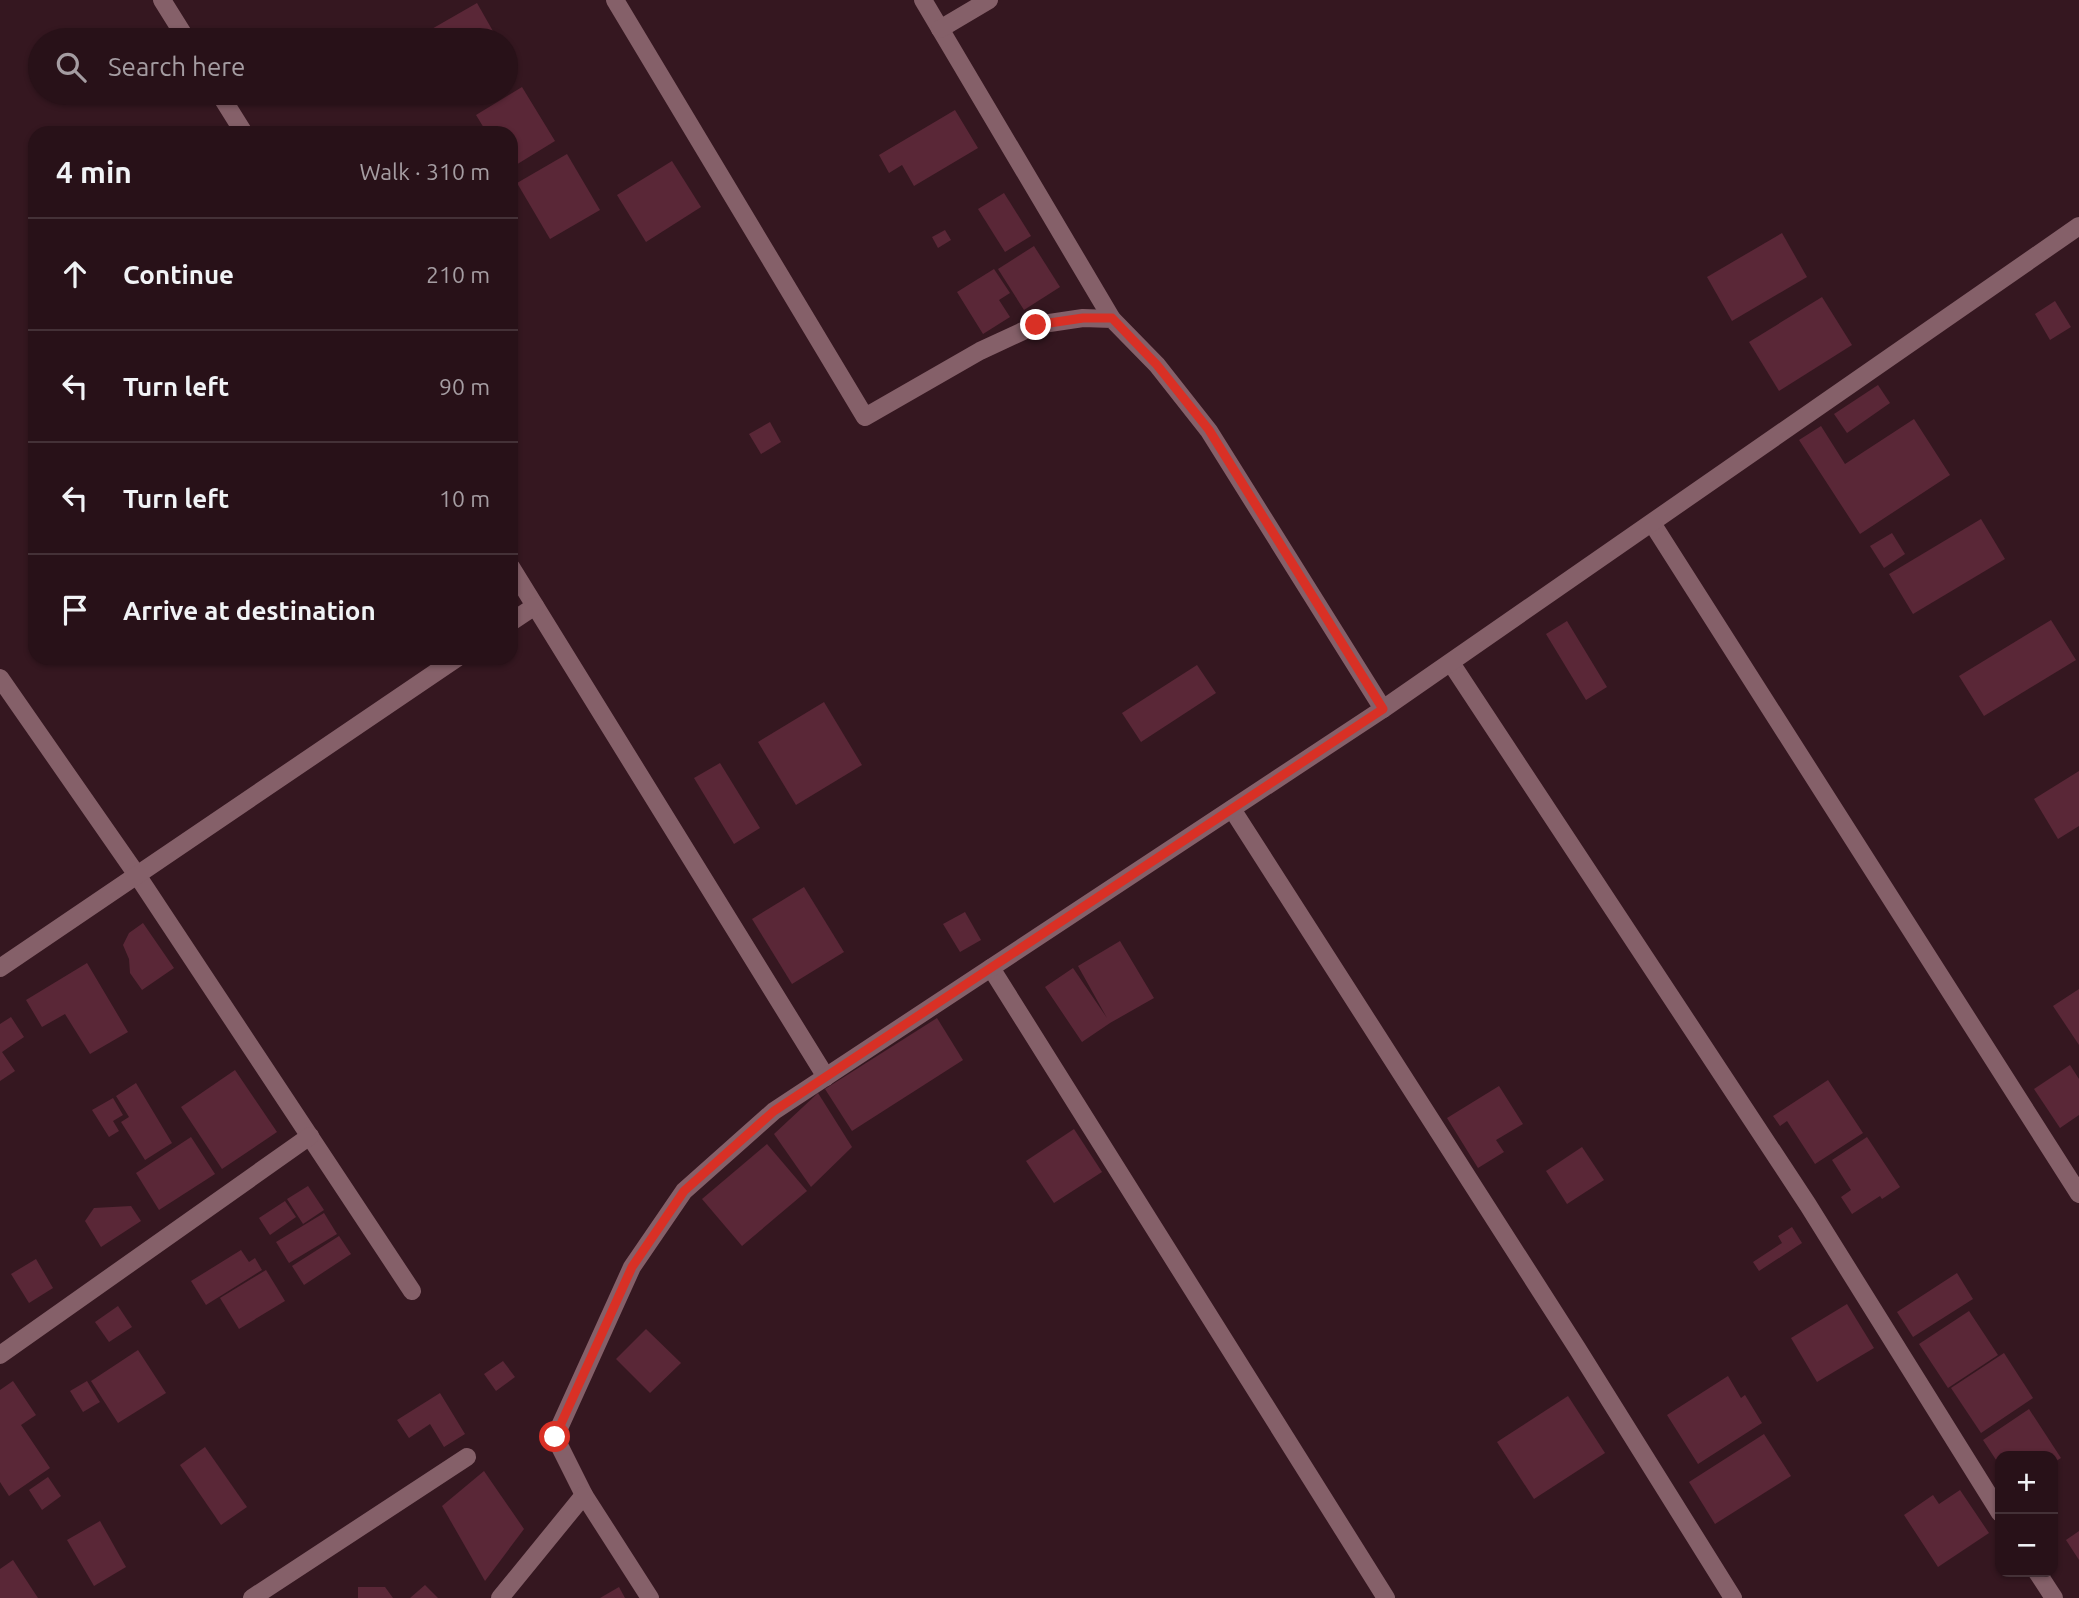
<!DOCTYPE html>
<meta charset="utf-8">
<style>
:root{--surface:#281118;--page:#301a21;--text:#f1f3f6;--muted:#a59da2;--line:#443137}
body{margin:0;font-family:Ubuntu,sans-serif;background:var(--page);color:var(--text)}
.controls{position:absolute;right:21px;bottom:21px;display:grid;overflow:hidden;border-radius:14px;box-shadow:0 2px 5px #0004}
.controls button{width:63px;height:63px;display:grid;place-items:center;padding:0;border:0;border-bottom:2px solid var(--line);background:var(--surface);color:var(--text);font:35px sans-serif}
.stop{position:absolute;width:21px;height:21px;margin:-16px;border:5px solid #d93025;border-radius:50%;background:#fff}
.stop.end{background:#d93025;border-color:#fff;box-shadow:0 2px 7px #0008}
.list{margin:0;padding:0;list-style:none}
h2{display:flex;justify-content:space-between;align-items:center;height:91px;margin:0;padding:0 28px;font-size:30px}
h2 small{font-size:23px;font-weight:400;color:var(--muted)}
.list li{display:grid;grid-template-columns:46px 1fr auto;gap:21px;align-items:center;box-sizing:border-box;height:112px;padding:0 28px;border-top:2px solid var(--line)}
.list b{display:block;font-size:26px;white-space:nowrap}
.list em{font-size:23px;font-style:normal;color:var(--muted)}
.icon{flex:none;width:38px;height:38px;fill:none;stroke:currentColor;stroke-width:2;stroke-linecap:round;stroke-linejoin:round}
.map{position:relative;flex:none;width:2079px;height:1598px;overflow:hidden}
.search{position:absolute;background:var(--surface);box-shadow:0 2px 5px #0004;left:28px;top:28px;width:490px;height:77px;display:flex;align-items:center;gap:18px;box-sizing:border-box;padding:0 24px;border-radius:38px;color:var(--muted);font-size:26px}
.panel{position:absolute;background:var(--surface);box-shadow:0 2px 5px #0004;left:28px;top:126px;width:490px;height:539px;border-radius:21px}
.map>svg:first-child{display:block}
.building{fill:#5a2737}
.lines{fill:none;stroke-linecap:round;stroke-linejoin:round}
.service{stroke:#856069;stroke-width:18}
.minor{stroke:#856069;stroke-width:18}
.route{stroke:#d93025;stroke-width:9}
</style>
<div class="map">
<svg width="2079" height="1598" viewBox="0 0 2079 1598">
<rect width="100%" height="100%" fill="#351720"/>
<g class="building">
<polygon points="477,3 498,40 427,40 423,34"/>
<polygon points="522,87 555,141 511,168 511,133 487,133 476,115"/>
<polygon points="955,110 978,148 914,186 902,165 889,173 879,155"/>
<polygon points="567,154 600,210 550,239 517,183"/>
<polygon points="672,161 701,207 646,242 617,195"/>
<polygon points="1004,193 1031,236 1005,252 978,209"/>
<polygon points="945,230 951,240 938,248 932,237"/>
<polygon points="1782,233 1807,277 1732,321 1707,277"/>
<polygon points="1034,246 1060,287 1024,310 998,269"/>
<polygon points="994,269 1010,293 999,300 1010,317 983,334 957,292"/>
<polygon points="1822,297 1852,345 1779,391 1749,342"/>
<polygon points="2055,301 2071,327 2050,340 2035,314"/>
<polygon points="1878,385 1890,403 1847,433 1834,414"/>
<polygon points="1914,419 1950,475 1860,534 1799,440 1821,426 1845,464"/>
<polygon points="770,422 781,442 761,454 749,434"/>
<polygon points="1981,519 2005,559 1913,614 1889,574"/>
<polygon points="1892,533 1905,554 1884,568 1870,546"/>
<polygon points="2051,620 2076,660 1984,716 1959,676"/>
<polygon points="1567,621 1607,687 1586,700 1546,634"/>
<polygon points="1197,665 1216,693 1141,742 1122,713"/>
<polygon points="824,702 862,765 796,805 758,742"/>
<polygon points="720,763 760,828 734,844 694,778"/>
<polygon points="2079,771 2079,826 2058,839 2034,799"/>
<polygon points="804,887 844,952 792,984 752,919"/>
<polygon points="965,912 981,940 960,952 943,924"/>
<polygon points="143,923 174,968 142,990 130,973 129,959 123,945 129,933"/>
<polygon points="1120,941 1154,998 1110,1023 1082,1042 1045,987 1073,968 1107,1018 1078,966"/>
<polygon points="87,963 128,1032 90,1054 65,1014 42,1027 26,1000"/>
<polygon points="2079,989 2079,1045 2053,1006"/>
<polygon points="11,1017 24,1037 2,1052 15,1071 0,1081 0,1024"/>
<polygon points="937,1018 963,1060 852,1131 825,1089"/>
<polygon points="2070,1065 2079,1079 2079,1115 2060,1128 2034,1089"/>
<polygon points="235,1070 277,1132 222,1169 181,1107"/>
<polygon points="1828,1080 1863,1133 1815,1164 1787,1121 1780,1126 1773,1116"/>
<polygon points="136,1083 172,1143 145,1160 121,1122 129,1117 116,1096"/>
<polygon points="1499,1086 1523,1124 1496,1140 1504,1152 1478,1168 1447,1118"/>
<polygon points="818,1093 852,1147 811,1187 774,1134"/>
<polygon points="113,1098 123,1115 113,1121 119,1131 109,1137 92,1110"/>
<polygon points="1074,1129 1102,1172 1054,1203 1026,1161"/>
<polygon points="191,1137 215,1174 159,1210 136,1173"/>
<polygon points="1867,1137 1900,1187 1882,1199 1880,1196 1852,1214 1841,1197 1851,1190 1832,1160"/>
<polygon points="767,1144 807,1191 742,1246 702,1199"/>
<polygon points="1582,1147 1604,1180 1567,1204 1546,1171"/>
<polygon points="308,1186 324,1210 303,1224 287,1199"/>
<polygon points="285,1201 296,1217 270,1235 259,1218"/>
<polygon points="131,1206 141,1221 101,1247 85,1221 94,1208"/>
<polygon points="324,1213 337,1234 289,1263 276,1242"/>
<polygon points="1792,1227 1802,1243 1759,1271 1753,1262 1782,1243 1778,1236"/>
<polygon points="339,1236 351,1254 304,1285 292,1266"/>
<polygon points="241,1250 249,1262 255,1258 262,1270 206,1305 191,1281"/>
<polygon points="36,1259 53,1288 29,1303 11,1274"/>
<polygon points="266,1270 285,1301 239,1329 220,1298"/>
<polygon points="1957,1273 1973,1299 1913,1337 1897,1312"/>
<polygon points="1847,1304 1874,1348 1817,1382 1791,1338"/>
<polygon points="118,1306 132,1327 109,1342 95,1322"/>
<polygon points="1969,1311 1998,1355 1948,1388 1919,1344"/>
<polygon points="646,1329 681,1363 650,1393 616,1359"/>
<polygon points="138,1350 166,1393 118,1423 91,1381"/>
<polygon points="2004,1353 2033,1398 1981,1433 1951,1388"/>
<polygon points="503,1361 515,1377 496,1391 484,1374"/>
<polygon points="1728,1376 1741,1398 1745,1395 1762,1423 1698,1464 1667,1415"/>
<polygon points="13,1381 36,1415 21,1425 50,1468 9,1496 0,1482 0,1390"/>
<polygon points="87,1381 100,1402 83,1412 70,1391"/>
<polygon points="440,1393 465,1434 444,1447 430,1424 409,1438 397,1420"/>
<polygon points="1568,1396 1605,1453 1534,1499 1497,1442"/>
<polygon points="2029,1409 2061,1458 2053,1463 2053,1456 2000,1456 2000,1466 1983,1440"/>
<polygon points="1764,1434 1791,1476 1715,1524 1689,1482"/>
<polygon points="205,1447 247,1507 221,1525 180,1465"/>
<polygon points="484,1471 524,1529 485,1581 442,1506"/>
<polygon points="48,1477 61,1496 42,1510 29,1490"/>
<polygon points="1960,1490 1989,1533 1938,1567 1904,1515 1933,1495 1939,1504"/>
<polygon points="100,1521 126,1567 94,1586 67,1540"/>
<polygon points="2079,1531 2079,1560 2066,1540"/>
<polygon points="13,1560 38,1598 0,1598 0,1569"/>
<polygon points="425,1585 438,1598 410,1598"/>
<polygon points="358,1587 385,1587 393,1598 358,1598"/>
<polygon points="619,1587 625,1598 600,1598"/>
</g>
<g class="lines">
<g class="service">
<polyline points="162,0 187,40"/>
<polyline points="219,93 244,133"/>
<polyline points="511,567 826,1077"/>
<polyline points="0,678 137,875 412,1291"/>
<polyline points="252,1598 467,1457"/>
</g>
<g class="minor">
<polyline points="615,0 865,417 980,351 1036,325 1083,318 1112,319 1157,365 1209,431 1383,709"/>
<polyline points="923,0 1112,319"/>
<polyline points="940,29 989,0"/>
<polyline points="1652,523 2079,1194"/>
<polyline points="511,622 535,606"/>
<polyline points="1451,663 1808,1205 2000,1513"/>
<polyline points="1232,809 1577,1348 1733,1598"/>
<polyline points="0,968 457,658"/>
<polyline points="991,968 1386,1598"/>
<polyline points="0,1355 310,1136"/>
<polyline points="584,1495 555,1437 632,1267 684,1191 774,1111 1383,709 2079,226"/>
<polyline points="2037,1572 2054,1598"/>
<polyline points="500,1598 584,1495 650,1598"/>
</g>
</g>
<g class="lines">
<polyline class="route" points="555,1437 632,1267 684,1191 774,1111 1383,709 1209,430 1157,365 1112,318 1083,318 1036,325"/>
</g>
</svg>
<div class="controls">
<button>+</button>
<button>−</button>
</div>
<div class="stop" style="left:555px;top:1437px"></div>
<div class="stop end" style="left:1036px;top:325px"></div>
<div class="search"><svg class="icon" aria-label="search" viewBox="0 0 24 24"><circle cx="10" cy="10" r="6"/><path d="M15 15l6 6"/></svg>Search here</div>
<section class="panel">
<h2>4 min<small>Walk · 310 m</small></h2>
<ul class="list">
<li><svg class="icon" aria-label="ahead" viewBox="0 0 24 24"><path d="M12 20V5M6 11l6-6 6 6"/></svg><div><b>Continue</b></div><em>210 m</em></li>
<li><svg class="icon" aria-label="left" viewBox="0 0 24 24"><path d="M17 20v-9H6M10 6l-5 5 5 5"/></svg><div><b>Turn left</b></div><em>90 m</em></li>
<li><svg class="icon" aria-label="left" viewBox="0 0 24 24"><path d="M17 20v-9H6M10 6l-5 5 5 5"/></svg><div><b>Turn left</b></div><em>10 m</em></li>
<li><svg class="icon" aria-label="arrive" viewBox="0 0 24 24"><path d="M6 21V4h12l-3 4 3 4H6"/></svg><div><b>Arrive at destination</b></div></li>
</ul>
</section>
</div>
